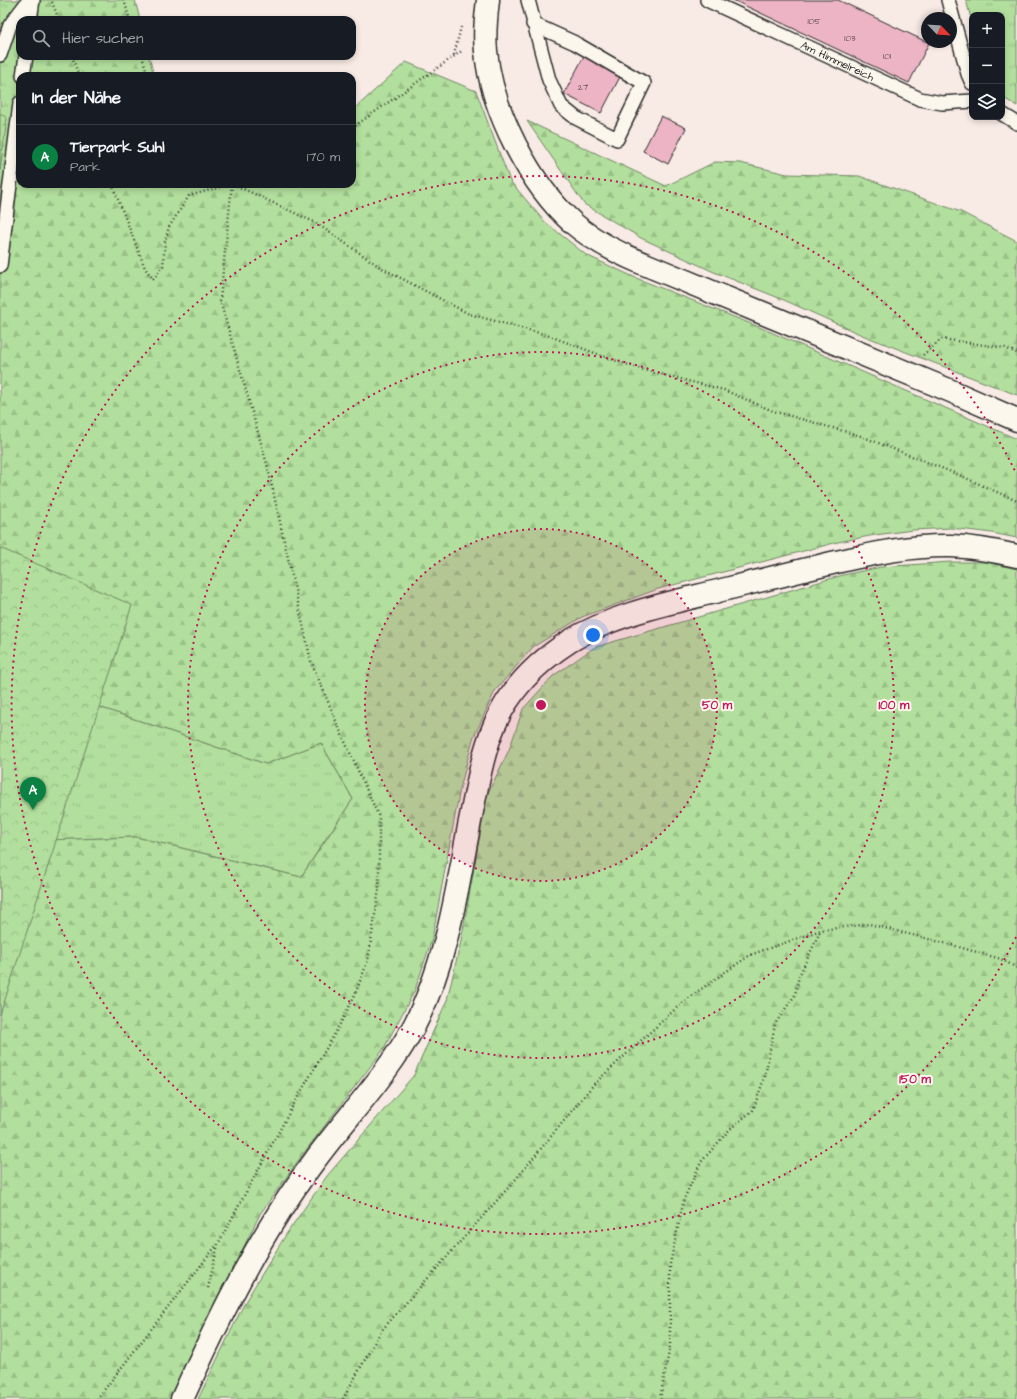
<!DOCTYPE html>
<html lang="de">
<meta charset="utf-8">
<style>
:root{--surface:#171b24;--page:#20242c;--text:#f1f3f6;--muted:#9ea1a6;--line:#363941;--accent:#0b8043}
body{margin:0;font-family:"Architects Daughter",sans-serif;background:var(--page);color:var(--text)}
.controls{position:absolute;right:12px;top:12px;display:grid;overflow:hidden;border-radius:8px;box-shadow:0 2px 6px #0003}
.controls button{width:36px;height:36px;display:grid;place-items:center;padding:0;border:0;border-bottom:1px solid var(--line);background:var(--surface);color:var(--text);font:20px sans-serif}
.compass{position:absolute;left:921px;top:12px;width:36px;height:36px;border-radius:50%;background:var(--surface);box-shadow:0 2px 6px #0003;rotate:115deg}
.you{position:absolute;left:593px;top:635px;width:14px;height:14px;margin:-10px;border:3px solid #fff;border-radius:50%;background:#1a73e8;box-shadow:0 0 0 6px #1a73e833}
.badge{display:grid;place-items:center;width:26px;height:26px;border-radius:50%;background:var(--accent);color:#fff;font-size:13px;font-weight:700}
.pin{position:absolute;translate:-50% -33px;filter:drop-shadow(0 1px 2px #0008)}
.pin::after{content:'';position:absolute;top:21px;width:14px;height:12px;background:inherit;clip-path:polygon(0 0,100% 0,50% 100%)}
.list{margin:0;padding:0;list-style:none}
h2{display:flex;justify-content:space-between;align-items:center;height:52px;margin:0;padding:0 16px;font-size:17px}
h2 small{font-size:13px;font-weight:400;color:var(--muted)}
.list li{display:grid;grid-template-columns:26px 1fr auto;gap:12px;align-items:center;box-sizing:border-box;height:64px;padding:0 16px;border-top:1px solid var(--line)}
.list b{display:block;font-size:15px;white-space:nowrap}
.list p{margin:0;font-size:13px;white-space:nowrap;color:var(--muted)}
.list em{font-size:13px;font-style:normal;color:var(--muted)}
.icon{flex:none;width:22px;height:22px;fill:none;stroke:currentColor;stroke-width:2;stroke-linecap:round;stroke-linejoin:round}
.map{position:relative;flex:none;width:1017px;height:1399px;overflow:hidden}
.search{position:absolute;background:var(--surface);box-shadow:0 2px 6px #0003;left:16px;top:16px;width:340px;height:44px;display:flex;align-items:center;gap:10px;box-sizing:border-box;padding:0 14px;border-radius:12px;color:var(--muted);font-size:15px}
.panel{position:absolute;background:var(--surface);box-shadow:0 2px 6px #0003;left:16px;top:72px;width:340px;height:116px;border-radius:12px}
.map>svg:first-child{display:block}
.grass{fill:url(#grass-tufts);stroke:#6e8564}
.forest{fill:url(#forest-firs);stroke:#6e8564}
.park{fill:url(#park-crowns);stroke:#6e8564}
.building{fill:#edb4c6;stroke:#2b2b2b}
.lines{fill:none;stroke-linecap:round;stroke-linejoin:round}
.lane-casing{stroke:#2b2b2b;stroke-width:16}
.secondary-casing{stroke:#2b2b2b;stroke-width:25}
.path{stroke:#2b2b2b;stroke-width:2.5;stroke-dasharray:1 3;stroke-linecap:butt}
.lane{stroke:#fbf7ec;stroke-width:13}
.secondary{stroke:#fbf7ec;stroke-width:22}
.ring{fill:none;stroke:#c2185b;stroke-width:2;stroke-dasharray:2 4}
.labels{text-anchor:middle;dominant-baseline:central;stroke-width:4;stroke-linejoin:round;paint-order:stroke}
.number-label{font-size:9px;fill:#5c4d52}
.street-label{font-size:11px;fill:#2b2b2b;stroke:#fbf7ec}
.centre{fill:#c2185b;stroke:#fbf7ec;stroke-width:2}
.ring-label{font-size:12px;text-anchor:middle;font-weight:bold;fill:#c2185b;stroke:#fbf7ec;stroke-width:4;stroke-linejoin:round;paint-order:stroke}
</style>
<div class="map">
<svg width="1017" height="1399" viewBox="0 0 1017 1399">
<defs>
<pattern id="grass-tufts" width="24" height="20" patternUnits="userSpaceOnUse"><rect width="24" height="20" fill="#b2df9d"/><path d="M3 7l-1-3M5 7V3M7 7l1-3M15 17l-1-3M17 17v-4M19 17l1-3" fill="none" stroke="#99c087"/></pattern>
<pattern id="forest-firs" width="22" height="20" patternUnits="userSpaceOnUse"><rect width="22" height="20" fill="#b2df9d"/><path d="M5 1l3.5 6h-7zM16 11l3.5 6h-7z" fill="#99c087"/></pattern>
<pattern id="park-crowns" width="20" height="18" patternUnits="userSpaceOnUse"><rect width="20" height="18" fill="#b2df9d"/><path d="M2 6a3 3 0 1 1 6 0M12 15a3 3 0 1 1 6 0" fill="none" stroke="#99c087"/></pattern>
</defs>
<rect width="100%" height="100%" fill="#f8eae4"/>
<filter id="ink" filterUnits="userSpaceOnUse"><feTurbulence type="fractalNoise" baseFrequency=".025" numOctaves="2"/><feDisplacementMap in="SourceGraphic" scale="8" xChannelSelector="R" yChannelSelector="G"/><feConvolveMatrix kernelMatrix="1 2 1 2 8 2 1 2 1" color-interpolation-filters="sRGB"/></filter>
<g filter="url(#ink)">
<g class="grass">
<polygon points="0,0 33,0 30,20 20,20 20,103 0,266"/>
<polygon points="966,0 1017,0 1017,106 1002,97 1002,15 972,15 972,22"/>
<polygon points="0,673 266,764 321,743 353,799 323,843 301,877 136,837 16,841"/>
</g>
<g class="forest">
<polygon points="33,0 135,0 140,20 30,20"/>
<polygon points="26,56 149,56 154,76 23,76"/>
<polygon points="406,62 476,91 510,181 544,221 586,255 636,278 759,327 1017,439 1017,538 992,533 951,528 913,530 875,535 838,542 658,589 582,617 533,647 495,691 473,739 460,789 432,939 415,990 383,1050 303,1154 260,1214 222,1291 173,1399 0,1399 0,859 15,841 136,837 301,877 353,799 321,743 266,764 0,673 0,266 20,103 20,184 352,184 352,111"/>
<polygon points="0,113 7,118 0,170"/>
<polygon points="527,121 666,186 715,162 740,163 787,174 859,176 961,212 1017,241 1017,395 862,335 784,300 714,272 641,238 584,204"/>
<polygon points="950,562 986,562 1017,569 1017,1399 198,1399 245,1302 287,1233 327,1176 414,1075 447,1000 461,941 487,795 509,750 523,709 553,676 595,647 843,575 881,567"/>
</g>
<polygon class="park" points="0,548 132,605 0,1015"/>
<g class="building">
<polygon points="733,0 838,0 929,43 909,83"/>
<polygon points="585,54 622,73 601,113 564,94"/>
<polygon points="661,116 686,128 668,164 643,151"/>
</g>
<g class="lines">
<g class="lane-casing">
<g id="lane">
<polyline points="528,0 549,80 561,106 576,118 617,139 644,83 575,43 533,24"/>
<path id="s1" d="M707,0L920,99L942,103L972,101"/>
<polyline points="948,0 968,74 972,83"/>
<polyline points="30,20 33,0"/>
<polyline points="0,55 10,25 29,0"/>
<polyline points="23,76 26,56"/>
<polyline points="1002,114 1017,123"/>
<polyline points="0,266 20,103"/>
</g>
</g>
<g class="secondary-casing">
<g id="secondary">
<path d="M488,0C486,17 484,34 486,51C491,110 530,185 574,224C594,241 618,253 642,263L951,391L1017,420"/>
<path d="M182,1399C220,1316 260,1233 315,1160C348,1115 387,1076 414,1026C447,962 457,890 470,821C477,788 482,754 495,724C510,689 539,661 570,641C616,613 671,603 722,590C759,581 795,572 832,563C871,554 911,545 951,546C974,547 995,551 1017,556"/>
</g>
</g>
<g class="path">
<polyline points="124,0 130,20"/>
<polyline points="52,2 59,20"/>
<polyline points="454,55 461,27"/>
<polyline points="72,56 79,76"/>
<polyline points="142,56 148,76"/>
<polyline points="352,128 463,50"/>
<polyline points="112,184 145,268 153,279 163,266 165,241 169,227 189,196 231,184"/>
<polyline points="233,184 316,223 380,267 469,314 547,335 608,358 644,370 724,390 773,411 861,436 959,475 1017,501"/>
<polyline points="923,355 942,339 1005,348 1017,353"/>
<polyline points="208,1288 218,1244 296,1100 337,1030 354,997 368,960 379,889 379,817 342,735 311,661 267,464 220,300 232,184"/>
<polyline points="97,1399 216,1246"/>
<polyline points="343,1399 381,1331 516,1179 594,1084 684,1001 750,955 821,930 869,924 952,945 1001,959 1017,968"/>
<polyline points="660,1399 670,1346 670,1264 684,1199 701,1162 730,1129 753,1110 765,1076 775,1024 795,995 799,976 821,930"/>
</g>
<use href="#lane" class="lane"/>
<use href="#secondary" class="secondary"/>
</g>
</g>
<circle cx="541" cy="705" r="176" fill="#c2185b" fill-opacity=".12"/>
<g class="ring">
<circle cx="541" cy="705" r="176"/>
<circle cx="541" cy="705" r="353"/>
<path d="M1016 937A529 529 0 1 1 1016 473"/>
</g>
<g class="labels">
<g class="number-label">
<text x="814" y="21">105</text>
<text x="850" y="38">103</text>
<text x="887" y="56">101</text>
<text x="583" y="87">27</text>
</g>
<g class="street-label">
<text stroke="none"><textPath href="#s1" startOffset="144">Am Himmelreich</textPath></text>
</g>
</g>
<circle cx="541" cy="705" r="6" class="centre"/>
<g class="ring-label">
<text x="717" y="709">50 m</text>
<text x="894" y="709">100 m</text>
<text x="915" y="1083">150 m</text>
</g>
</svg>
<div class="controls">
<button>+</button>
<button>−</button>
<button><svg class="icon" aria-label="layers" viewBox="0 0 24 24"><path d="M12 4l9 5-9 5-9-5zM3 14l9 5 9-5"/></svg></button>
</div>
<svg class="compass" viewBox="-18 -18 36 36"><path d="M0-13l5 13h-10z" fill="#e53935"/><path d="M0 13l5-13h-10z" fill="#9ea1a6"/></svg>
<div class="you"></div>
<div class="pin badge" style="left:33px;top:810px">A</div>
<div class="search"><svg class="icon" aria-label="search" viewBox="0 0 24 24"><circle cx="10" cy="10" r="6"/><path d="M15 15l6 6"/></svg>Hier suchen</div>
<section class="panel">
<h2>In der Nähe<small></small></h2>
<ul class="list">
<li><span class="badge">A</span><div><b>Tierpark Suhl</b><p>Park</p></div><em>170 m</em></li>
</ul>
</section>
</div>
